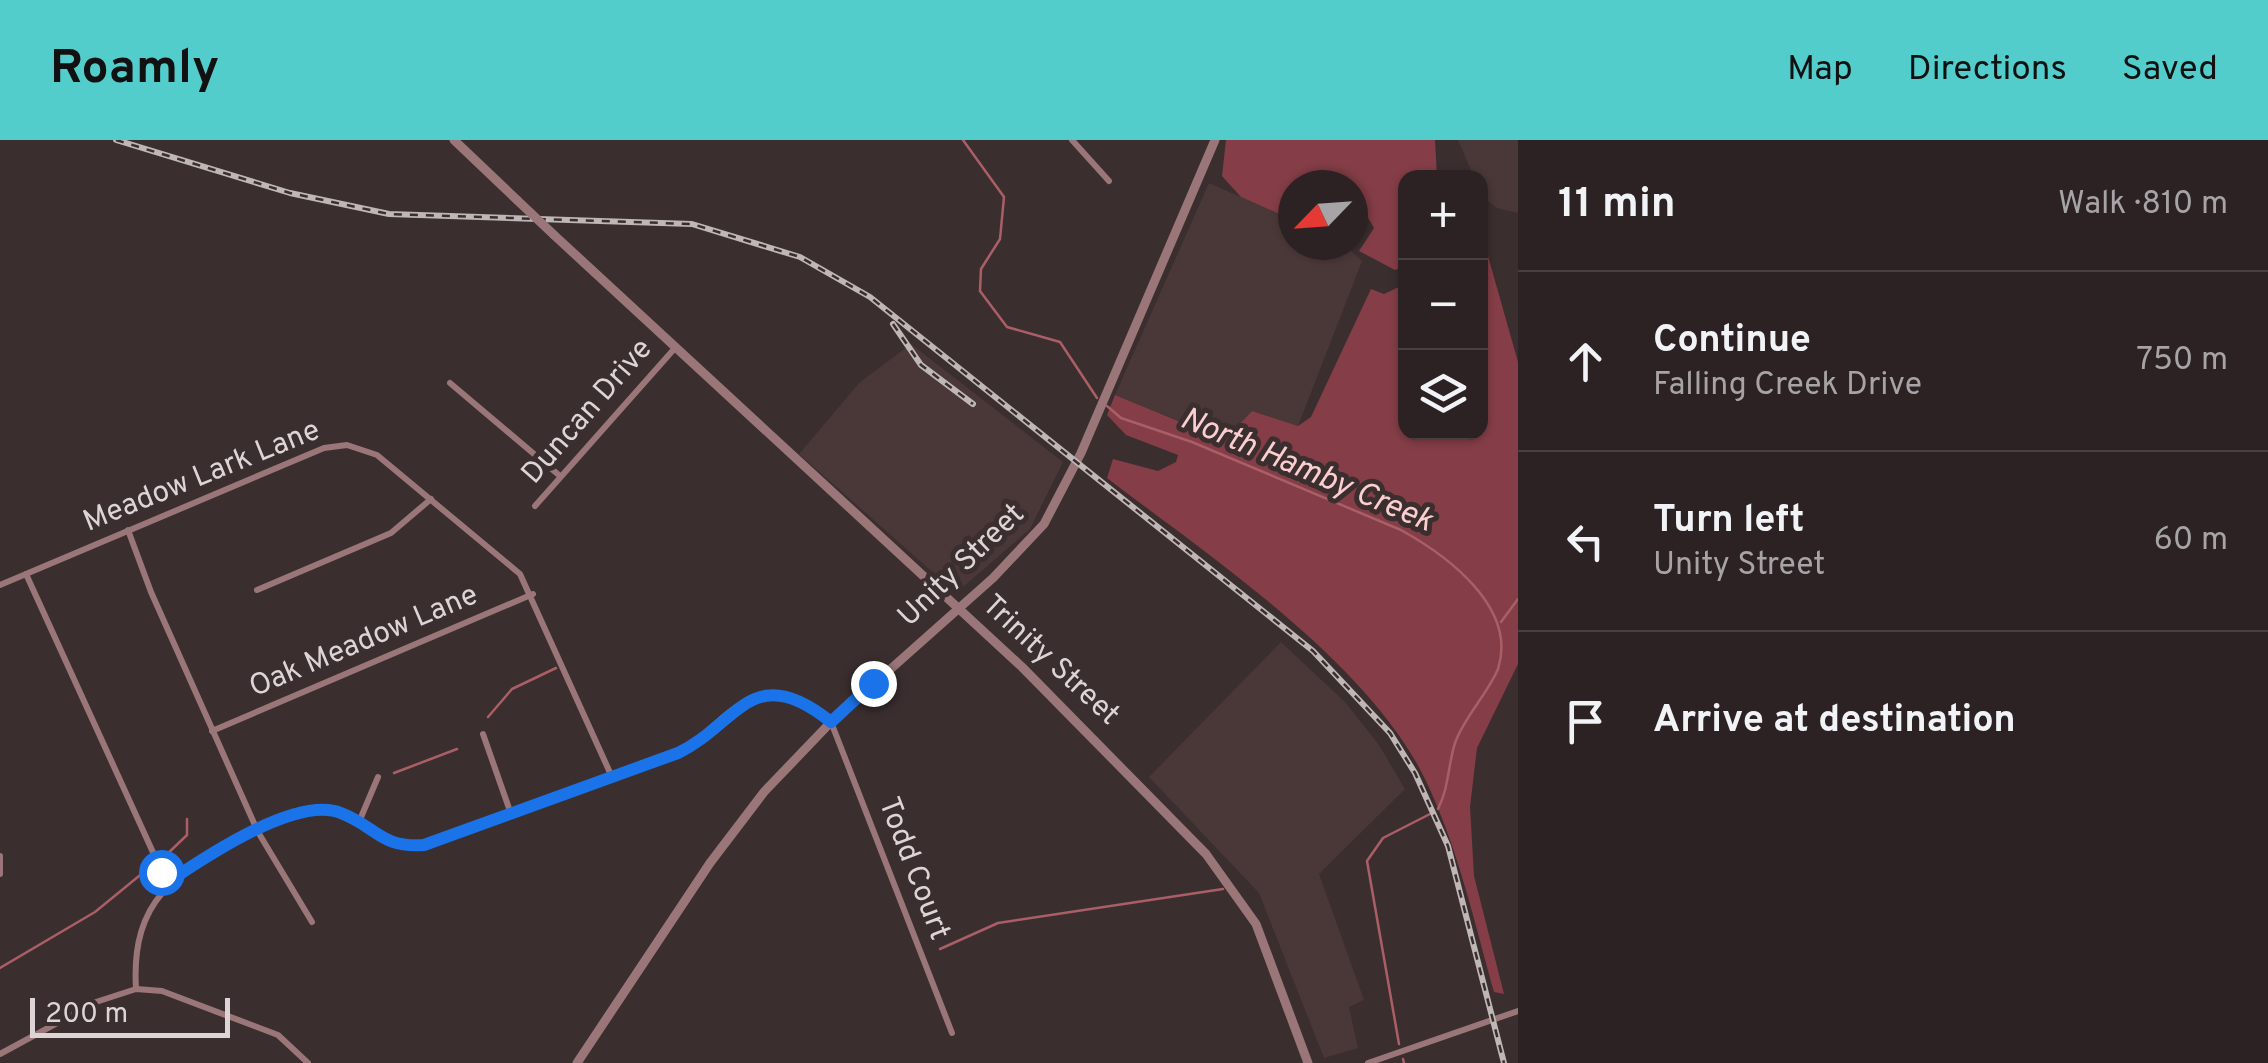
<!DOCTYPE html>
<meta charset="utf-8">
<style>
:root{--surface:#2c2223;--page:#382f30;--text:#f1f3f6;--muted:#a6a4a6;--line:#483f41;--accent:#52cdcc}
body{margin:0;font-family:Overpass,sans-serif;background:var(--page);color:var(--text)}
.controls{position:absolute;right:30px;top:30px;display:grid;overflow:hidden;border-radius:20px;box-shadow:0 2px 8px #0004}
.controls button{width:90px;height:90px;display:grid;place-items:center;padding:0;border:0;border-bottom:2px solid var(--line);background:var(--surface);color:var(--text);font:50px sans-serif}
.compass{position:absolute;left:1278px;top:30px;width:90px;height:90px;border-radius:50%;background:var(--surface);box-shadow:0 2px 8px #0004;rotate:245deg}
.scale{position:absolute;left:30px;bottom:25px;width:200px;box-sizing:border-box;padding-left:10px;border:5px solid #ddd5d5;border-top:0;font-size:28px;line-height:35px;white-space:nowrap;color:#ddd5d5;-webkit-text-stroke:8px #3b2e2f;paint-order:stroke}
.stop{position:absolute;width:30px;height:30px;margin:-22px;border:8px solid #1a73e8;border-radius:50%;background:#fff}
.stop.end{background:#1a73e8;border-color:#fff;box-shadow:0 2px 10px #0008}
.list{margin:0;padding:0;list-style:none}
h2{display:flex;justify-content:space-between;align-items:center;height:130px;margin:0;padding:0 40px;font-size:42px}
h2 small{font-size:32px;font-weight:400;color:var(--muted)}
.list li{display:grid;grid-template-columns:65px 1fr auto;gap:30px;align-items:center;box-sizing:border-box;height:180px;padding:0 40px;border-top:2px solid var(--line)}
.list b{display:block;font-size:38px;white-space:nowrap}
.list p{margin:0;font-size:32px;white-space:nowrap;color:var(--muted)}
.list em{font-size:32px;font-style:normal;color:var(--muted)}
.icon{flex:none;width:55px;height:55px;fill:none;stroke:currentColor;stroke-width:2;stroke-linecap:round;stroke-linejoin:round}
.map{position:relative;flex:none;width:1518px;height:923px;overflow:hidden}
header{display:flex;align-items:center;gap:60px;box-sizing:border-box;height:140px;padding:0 50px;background:var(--accent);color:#111}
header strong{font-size:48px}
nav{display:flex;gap:55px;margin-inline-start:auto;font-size:35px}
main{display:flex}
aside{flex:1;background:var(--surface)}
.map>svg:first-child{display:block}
.built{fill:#4a3738}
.forest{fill:#853e47}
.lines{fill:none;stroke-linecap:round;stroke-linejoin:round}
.stream{stroke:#aa5e66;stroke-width:2.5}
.minor{stroke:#9a7679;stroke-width:6}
.tertiary{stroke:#9a7679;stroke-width:9}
.rail-casing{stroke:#bfb6b6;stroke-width:6}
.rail{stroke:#3b2e2f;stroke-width:2.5;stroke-dasharray:8;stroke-linecap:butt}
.tertiary-bridge{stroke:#9a7679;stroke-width:9}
.route{stroke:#1a73e8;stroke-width:12}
.labels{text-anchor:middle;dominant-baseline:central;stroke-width:10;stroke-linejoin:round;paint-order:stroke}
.street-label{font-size:30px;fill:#ddd5d5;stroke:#3b2e2f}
.water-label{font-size:32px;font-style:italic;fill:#fbced0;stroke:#3b2e2f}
</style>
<header>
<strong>Roamly</strong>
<nav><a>Map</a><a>Directions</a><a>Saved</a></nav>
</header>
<main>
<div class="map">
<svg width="1518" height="923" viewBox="0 0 1518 923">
<rect width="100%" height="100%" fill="#3b2e2f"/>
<g class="built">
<polygon points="1458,0 1518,0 1518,73 1497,68 1482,56 1480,38 1474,37"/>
<polygon points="1209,43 1293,80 1293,105 1345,105 1362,121 1298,286 1252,271 1236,289 1187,274 1184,283 1115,255"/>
<polygon points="911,204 1063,322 1030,389 956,453 799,314 860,242"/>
<polygon points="1281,502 1346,563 1379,605 1405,649 1319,734 1364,860 1349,867 1358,908 1324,918 1259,753 1149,637"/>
</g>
<g class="forest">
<polygon points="1226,0 1435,0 1437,37 1406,38 1405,126 1395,130 1359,111 1374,88 1359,62 1353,61 1353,45 1293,45 1293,80 1241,57 1222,36"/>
<path d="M1486,109L1518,222V524L1477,608L1470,667L1474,736L1504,854L1494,852C1474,781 1458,708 1426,641C1369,522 1210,417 1107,338L1113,319L1158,331L1176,322L1178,315L1126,295L1107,275L1115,255L1183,283L1187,274L1236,288L1252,271L1298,286L1311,277L1371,149L1384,154L1405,144L1406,292H1480V112Z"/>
</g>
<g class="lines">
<g class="stream">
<polyline points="963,0 1004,57 1000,99 981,129 980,151 1007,187 1060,202 1097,258"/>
<path d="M1107,266L1121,278L1192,302L1401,390C1446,415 1518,467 1498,529C1487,555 1464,577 1455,603C1448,625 1449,647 1438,669"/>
<polyline points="1501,482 1518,459"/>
<polyline points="488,577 512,549 556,528"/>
<polyline points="394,633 457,609"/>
<polyline points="162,719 187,695 187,679"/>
<polyline points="940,809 998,783 1223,749"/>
<polyline points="0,828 95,772 150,727"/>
<polyline points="1399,904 1367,721 1383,698 1430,674"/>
<polyline points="1403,919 1404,923"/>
</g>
<g class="minor">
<polyline points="1072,0 1109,41"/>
<polyline points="450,243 560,336"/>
<polyline points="535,366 675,208"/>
<polyline points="128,390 151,452 258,692 312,782"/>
<polyline points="26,434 167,743"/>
<polyline points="0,445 324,308 347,305 377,315 520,434 612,637"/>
<polyline points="257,450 391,393 431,359"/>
<polyline points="212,591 533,454"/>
<polyline points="483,594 511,674"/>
<polyline points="359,682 378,637"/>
<polyline points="0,716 0,734"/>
<path d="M136,849C129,736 204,724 284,676C348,652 365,709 424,705L678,613C699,603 710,587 728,573C761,546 801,558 831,582L952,893"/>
<polyline points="0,914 96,862 136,849 162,851 278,895 308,923"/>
<polyline points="1368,923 1518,871"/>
</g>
<g class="tertiary">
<polyline points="454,0 517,60"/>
<polyline points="554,95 1022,527 1206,714 1256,784 1308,923"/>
<polyline points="577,923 710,723 764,652 831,582 993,438 1044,384 1081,313 1215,0"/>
</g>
<g class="rail-casing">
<g id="rail">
<polyline points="116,0 290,53 389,74 692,84 800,117 870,157 1313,511 1390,593 1415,633 1448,706 1504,923"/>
<polyline points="893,184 921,225 973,264"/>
</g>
</g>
<use href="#rail" class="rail"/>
<polyline class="tertiary-bridge" points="517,60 554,95"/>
</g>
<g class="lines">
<path class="route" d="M161,732L168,742C205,717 297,655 341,673C377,687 380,708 424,705L678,613C737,585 752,518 831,582L873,543"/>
</g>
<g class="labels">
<g class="street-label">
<text transform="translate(588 272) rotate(-49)">Duncan Drive</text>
<text transform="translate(202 337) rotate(-22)">Meadow Lark Lane</text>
<text transform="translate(962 426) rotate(-44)">Unity Street</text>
<text transform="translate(364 502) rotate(-23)">Oak Meadow Lane</text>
<text transform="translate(1050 521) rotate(43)">Trinity Street</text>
<text transform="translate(913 729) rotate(69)">Todd Court</text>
</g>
<g class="water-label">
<text transform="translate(1306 331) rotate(23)">North Hamby Creek</text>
</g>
</g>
</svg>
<div class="controls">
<button>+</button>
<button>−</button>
<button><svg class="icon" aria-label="layers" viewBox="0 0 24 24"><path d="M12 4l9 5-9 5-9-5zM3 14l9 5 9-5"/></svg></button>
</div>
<svg class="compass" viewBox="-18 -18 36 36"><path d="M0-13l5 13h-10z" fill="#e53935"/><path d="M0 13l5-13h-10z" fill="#a6a4a6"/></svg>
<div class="scale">200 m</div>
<div class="stop" style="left:161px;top:732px"></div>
<div class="stop end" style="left:873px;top:543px"></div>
</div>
<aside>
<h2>11 min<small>Walk · 810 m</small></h2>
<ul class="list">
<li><svg class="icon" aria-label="ahead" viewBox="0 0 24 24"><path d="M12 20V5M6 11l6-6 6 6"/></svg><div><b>Continue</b><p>Falling Creek Drive</p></div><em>750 m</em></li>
<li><svg class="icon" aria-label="left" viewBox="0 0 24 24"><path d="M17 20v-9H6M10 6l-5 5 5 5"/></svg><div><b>Turn left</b><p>Unity Street</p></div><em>60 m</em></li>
<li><svg class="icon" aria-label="arrive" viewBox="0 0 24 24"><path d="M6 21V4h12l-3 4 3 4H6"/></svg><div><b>Arrive at destination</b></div></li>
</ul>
</aside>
</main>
